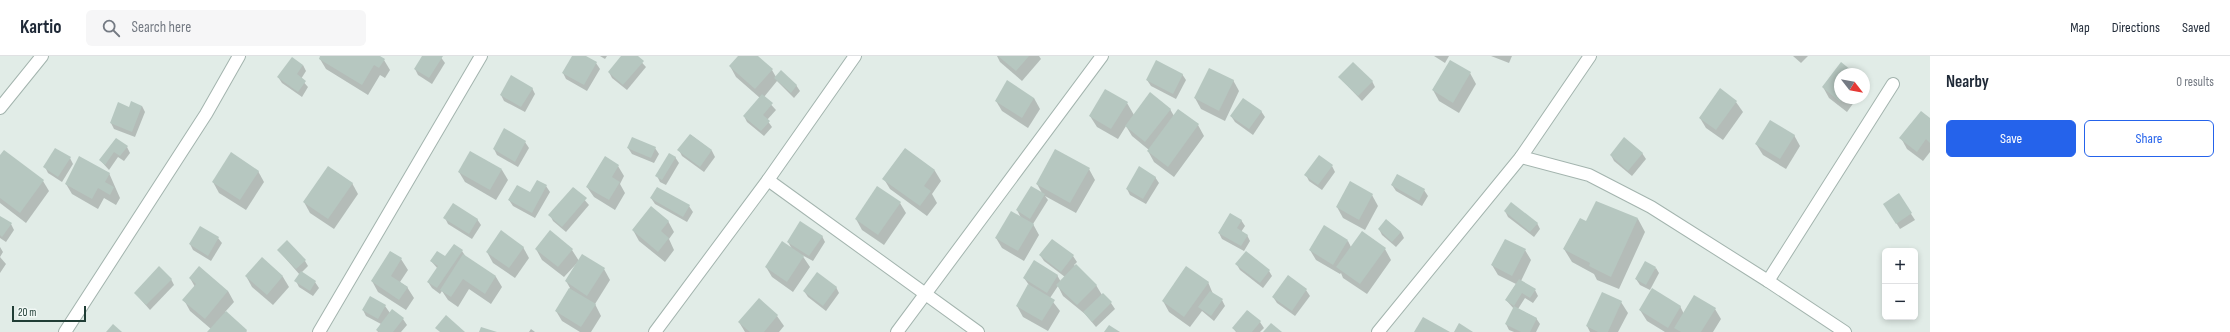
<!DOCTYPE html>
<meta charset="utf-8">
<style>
:root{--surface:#fff;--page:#f6f6f7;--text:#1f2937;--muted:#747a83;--line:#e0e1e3;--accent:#2563eb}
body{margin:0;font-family:"Sofia Sans Condensed",sans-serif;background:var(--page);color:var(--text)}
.controls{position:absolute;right:12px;bottom:12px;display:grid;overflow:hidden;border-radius:6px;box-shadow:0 2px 6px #0003}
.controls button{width:36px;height:36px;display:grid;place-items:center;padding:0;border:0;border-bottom:1px solid var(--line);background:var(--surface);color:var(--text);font:20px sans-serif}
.compass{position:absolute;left:1834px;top:12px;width:36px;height:36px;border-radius:50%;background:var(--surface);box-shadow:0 2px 6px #0003;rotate:121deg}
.scale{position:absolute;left:12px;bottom:10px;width:74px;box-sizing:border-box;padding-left:4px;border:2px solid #203d35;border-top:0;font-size:11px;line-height:14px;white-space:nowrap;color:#203d35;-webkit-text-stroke:3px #f1f8f5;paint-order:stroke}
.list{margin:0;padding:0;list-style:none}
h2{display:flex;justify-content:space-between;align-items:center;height:52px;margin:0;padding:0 16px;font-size:17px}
h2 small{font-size:13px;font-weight:400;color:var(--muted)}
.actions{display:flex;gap:8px;padding:12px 16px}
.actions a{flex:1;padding:9px 0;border:1px solid var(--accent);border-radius:6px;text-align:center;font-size:14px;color:var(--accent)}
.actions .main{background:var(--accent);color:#fff}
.icon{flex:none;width:22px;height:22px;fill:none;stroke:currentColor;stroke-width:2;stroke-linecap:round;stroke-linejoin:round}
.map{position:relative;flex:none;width:1930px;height:276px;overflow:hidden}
header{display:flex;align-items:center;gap:24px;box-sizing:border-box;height:56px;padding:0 20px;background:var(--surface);border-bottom:1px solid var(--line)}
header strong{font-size:19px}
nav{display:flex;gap:22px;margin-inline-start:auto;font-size:14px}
.search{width:280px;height:36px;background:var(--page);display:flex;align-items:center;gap:10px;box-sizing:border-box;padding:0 14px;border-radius:6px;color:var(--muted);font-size:15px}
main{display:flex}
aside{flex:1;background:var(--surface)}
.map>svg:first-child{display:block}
.shadow{fill:#0003}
.building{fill:#b6c7c0}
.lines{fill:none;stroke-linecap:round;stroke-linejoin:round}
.minor-casing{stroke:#a3b4ae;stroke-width:14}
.minor{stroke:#fff;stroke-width:12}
</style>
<header>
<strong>Kartio</strong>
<div class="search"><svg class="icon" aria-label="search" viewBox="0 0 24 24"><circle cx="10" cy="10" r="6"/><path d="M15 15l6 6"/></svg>Search here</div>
<nav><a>Map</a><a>Directions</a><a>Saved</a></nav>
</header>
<main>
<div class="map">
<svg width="1930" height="276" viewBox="0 0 1930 276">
<rect width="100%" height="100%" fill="#e1ece7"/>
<g class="shadow">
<polygon points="321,0 378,0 384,4 390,14 385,22 380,19 368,39 326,13 320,3"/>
<polygon points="423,0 440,0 445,7 432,28 418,19 415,13"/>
<polygon points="573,0 584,0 596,7 600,13 587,35 566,23 563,17"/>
<polygon points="600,0 607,0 605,3"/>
<polygon points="622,0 636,0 646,11 627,34 612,22 609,16"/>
<polygon points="739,0 757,0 772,14 776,21 796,29 800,35 794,42 777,25 764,41 776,54 767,64 772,71 764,80 747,66 744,60 760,42 736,21 730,10"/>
<polygon points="997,0 1039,0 1041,3 1022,25 1000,6"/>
<polygon points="1434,0 1449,0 1445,7"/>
<polygon points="1491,0 1512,0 1509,7"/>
<polygon points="1793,0 1808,0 1801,7"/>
<polygon points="1841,8 1854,18 1840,18 1840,42 1857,42 1847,56 1829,42 1823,31"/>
<polygon points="303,9 306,15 301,23 308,31 302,41 282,27 278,21"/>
<polygon points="1470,17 1476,28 1459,57 1439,45 1433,34"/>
<polygon points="1182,18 1186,24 1176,43 1151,30 1147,24"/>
<polygon points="1339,21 1372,25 1375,31 1362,45"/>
<polygon points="1233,24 1239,35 1225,65 1201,53 1195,42"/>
<polygon points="532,32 535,38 525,56 504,45 501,39"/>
<polygon points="1034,42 1040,53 1028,72 1002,55 996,45"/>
<polygon points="1736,46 1743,56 1723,84 1706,72 1700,62"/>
<polygon points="1127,47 1134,59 1170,53 1174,60 1178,54 1198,69 1204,80 1174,121 1154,106 1148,95 1149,94 1132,80 1126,70 1118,83 1097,71 1090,60"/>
<polygon points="142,50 145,56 135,81 114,73 111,67 129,52"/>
<polygon points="1261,55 1265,61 1253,79 1235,66 1231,60"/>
<polygon points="1930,64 1930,96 1923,105 1907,93 1901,82"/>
<polygon points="691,79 712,95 715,101 704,116 682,100 679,94"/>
<polygon points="1794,79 1800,90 1786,113 1763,99 1756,88"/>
<polygon points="116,83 127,91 130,97 124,105 118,101 109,114 100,104"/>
<polygon points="525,86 529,92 518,111 497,99 494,93"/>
<polygon points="628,92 655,92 659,98 654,107 632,98"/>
<polygon points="905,93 935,115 941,125 932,138 937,147 927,160 890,133 884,123"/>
<polygon points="1642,97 1646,103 1632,120 1614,105 1611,99"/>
<polygon points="0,101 43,125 49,135 26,167 0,147"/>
<polygon points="675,101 679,107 666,129 660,126 657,120"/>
<polygon points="70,102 73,108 62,126 48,117 45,111"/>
<polygon points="618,110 624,120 620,128 625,137 615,154 594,141 587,131"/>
<polygon points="1332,110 1335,116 1322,134 1309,125 1306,119"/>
<polygon points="1089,113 1095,124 1076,157 1045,140 1048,144 1033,168 1039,179 1024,205 1002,192 996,182 1021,162 1017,154 1042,137 1037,128"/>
<polygon points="502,114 508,124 496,144 465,126 459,116"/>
<polygon points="258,115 264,126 246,154 219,137 213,126"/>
<polygon points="109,117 120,142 116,149 104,142 98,153 72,138 66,128"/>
<polygon points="1155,121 1159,127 1146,148 1130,139 1127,133"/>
<polygon points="352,127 358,138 334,173 310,157 304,146"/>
<polygon points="1350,127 1372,139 1378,150 1365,174 1343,162 1337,151"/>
<polygon points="1392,129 1424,134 1428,140 1422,150 1396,135"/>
<polygon points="546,130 550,136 535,162 513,150 509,144 531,138"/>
<polygon points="574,132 589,149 566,176 553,165 550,159"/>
<polygon points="1898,138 1915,164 1900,173 1888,154"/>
<polygon points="651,142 689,150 693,156 687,166 655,148"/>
<polygon points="900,147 906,157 884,189 862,174 856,163"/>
<polygon points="1505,155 1537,167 1540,173 1534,181 1508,161"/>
<polygon points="0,161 11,168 14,174 6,186 0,182"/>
<polygon points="445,162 477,163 481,169 472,183 448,168"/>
<polygon points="1638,163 1645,176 1619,233 1597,224 1594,218 1572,206 1564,193 1586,166"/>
<polygon points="1241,164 1245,170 1241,176 1247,179 1250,185 1244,195 1222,183 1219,177"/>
<polygon points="1386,164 1401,176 1404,182 1396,191 1382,179 1379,173"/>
<polygon points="668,165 674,176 669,183 674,194 665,206 639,185 633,174"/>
<polygon points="822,180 825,186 813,205 802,199 810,211 793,236 772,221 766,211 792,193 788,186"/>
<polygon points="218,182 222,187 211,205 193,194 190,188"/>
<polygon points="1052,184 1073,200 1077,206 1074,209 1096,229 1102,239 1111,247 1115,253 1096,271 1085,258 1063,240 1058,230 1050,242 1060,255 1048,275 1023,261 1017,250 1029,229 1024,222 1057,219 1061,226 1065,221 1044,205 1040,199"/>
<polygon points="1348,185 1351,191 1385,193 1391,204 1367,238 1343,222 1341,217 1340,218 1316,204 1310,194"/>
<polygon points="0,191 3,196 0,201 6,208 0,217"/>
<polygon points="523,191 529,202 515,222 493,207 487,196"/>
<polygon points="536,193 572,194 579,205 604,213 610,224 595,248 601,260 591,276 580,276 562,265 556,255 570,232 566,225 578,206 564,221 542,204"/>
<polygon points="278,194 305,205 308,210 301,217 315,226 319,232 313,240 299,231 296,225 300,219"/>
<polygon points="1525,194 1531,204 1521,225 1535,234 1538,240 1533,247 1525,242 1518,253 1536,262 1540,268 1536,276 1514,276 1509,274 1506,268 1514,253 1506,244 1516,228 1498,219 1492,209"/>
<polygon points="462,195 466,201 496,221 502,231 491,248 469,233 458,251 448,244 442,235 440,238 432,232 428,226 438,213 431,205"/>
<polygon points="391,196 401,203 408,214 400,226 407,231 414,242 406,254 378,236 372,225"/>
<polygon points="262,202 283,221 289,231 273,249 252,231 246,220"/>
<polygon points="1237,209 1269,215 1272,220 1263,232 1240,214"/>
<polygon points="1656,212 1659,217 1650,234 1640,229 1636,223"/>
<polygon points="190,222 228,235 234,246 225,256 247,276 208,276 211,273 190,255 184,244 195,231"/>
<polygon points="171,223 174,229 150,254 135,237"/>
<polygon points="1208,226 1213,238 1222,244 1225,250 1214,265 1202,255 1190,271 1169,256 1163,245"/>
<polygon points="836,231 839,237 826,255 808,241 804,235"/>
<polygon points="1306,234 1310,240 1295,260 1277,247 1273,241"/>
<polygon points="759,243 777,260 784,270 779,276 745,276 739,266"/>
<polygon points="1621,246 1628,257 1618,276 1590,276 1587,270"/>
<polygon points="385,250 390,257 403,263 407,269 401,276 378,276 377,274 381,268 366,260 363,254"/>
<polygon points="1680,250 1684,258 1715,253 1721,263 1713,276 1665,276 1647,265 1640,254"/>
<polygon points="1248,255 1260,266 1264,272 1260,276 1236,276 1233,272"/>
<polygon points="531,273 535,276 529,276"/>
</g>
<g class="building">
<polygon points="320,0 380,0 385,3 379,12 374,9 362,29 319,3"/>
<polygon points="422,0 443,0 429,22 414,13"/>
<polygon points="572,0 586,0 597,6 584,29 562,17"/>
<polygon points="621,0 638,0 644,5 623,29 608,16"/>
<polygon points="738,0 758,0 773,13 755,33 729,10"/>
<polygon points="998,0 1029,0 1016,15"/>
<polygon points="292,1 303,9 297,18 306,25 298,36 277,21"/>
<polygon points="1156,4 1183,18 1173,38 1146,24"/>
<polygon points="1450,4 1471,16 1453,47 1432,34"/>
<polygon points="1353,6 1373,25 1358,40 1338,21"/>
<polygon points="1841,6 1856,18 1840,18 1840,42 1843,42 1840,46 1822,31"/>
<polygon points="1209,12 1234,24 1219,55 1194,42"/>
<polygon points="781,14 797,29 791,37 774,22"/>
<polygon points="511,19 533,32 521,51 500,39"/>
<polygon points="1007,24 1034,42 1022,62 995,45"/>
<polygon points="1720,32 1737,45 1716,74 1699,62"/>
<polygon points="1105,33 1128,46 1111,73 1089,60"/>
<polygon points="1150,36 1171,53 1145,86 1125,70"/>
<polygon points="762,38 773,47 763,59 770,65 761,75 743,60"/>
<polygon points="1243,42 1262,55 1249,73 1230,60"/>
<polygon points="131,45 142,50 132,76 110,67 118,46 129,51"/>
<polygon points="1178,53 1199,68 1168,111 1147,95"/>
<polygon points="1921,55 1930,62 1930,87 1926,83 1917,96 1899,82"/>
<polygon points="1770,64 1795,79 1780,103 1755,88"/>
<polygon points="504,72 526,85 515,106 493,93"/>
<polygon points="690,78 712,94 700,111 677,94"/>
<polygon points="632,81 656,91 651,102 627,92"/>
<polygon points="1624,81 1643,97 1628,115 1610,99"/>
<polygon points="116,82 128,90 120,100 114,96 105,109 99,104"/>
<polygon points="55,92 71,101 58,121 43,111"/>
<polygon points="905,92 935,114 924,130 931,135 920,150 882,123"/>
<polygon points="1055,93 1090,112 1070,147 1036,128"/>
<polygon points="4,94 44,124 20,157 0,142 0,99"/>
<polygon points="470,95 502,113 490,134 458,116"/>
<polygon points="231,96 259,115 240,144 212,126"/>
<polygon points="669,97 676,101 662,124 655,120"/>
<polygon points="1319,99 1333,109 1318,129 1304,119"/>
<polygon points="79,100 110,117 105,126 114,131 110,139 98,132 92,143 65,128"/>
<polygon points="605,100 619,109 612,121 620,126 609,144 586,131"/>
<polygon points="328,110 353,127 328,163 303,146"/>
<polygon points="1139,110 1156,121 1143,143 1126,133"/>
<polygon points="1397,118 1425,133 1419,145 1391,129"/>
<polygon points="537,124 547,129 532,157 508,144 517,129 530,136"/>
<polygon points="1350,125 1373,138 1359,164 1336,151"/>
<polygon points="877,130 901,146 878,179 855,163"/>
<polygon points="1031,130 1045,138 1030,163 1016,154"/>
<polygon points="573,131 587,142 562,171 548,159"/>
<polygon points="657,131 690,149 683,161 650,142"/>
<polygon points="1899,137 1912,157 1896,168 1883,148"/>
<polygon points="1596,145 1638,162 1611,221 1589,210 1590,207 1563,193 1580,162 1586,165"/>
<polygon points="1511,146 1538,167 1530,176 1504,155"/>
<polygon points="453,147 478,163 469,178 443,162"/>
<polygon points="651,150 669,165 661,175 669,182 658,196 632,174"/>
<polygon points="1011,155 1034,168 1018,195 995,182"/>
<polygon points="1230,157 1242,164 1237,172 1248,179 1241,190 1218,177"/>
<polygon points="0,160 12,167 2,181 0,179"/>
<polygon points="1386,163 1401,176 1392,186 1378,173"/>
<polygon points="800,165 823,180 809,200 787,186"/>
<polygon points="1324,169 1348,184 1333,209 1309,194"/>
<polygon points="200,170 219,181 208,200 189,188"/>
<polygon points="501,174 524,191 509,212 486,196"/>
<polygon points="550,174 573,193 558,211 535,193"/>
<polygon points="1362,175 1386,192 1360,228 1336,211"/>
<polygon points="1052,183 1074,199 1061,216 1039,199"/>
<polygon points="1505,183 1526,193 1512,220 1491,209"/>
<polygon points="287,184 306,204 296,213 277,194"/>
<polygon points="782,185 804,200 787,226 765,211"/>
<polygon points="454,188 463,194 437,232 427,226 438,210 430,205 437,195 445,200"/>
<polygon points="390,195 402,202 391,220 408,231 399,244 371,225"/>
<polygon points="1246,195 1270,214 1260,227 1235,208"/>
<polygon points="463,198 496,220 485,238 463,223 451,241 440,234"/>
<polygon points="582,198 605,212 587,240 565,225"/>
<polygon points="262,201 283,220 267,239 245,220"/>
<polygon points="1034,204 1058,219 1047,237 1023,222"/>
<polygon points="1645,205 1656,211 1646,229 1635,223"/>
<polygon points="1076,208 1097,229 1077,249 1056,229"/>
<polygon points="159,210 172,223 146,249 134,237"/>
<polygon points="199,210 228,235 205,263 182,244 196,228 189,222"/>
<polygon points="1186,210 1209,226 1184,261 1162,245"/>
<polygon points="301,215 316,225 310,235 294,225"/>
<polygon points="817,216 837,231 823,250 803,235"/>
<polygon points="1288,219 1307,233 1292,255 1272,241"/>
<polygon points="1519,223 1536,233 1530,242 1522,237 1514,250 1505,244"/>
<polygon points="1028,228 1055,244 1042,265 1016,250"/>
<polygon points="569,232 596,248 581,271 555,255"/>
<polygon points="1652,232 1681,250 1668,272 1639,254"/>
<polygon points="1210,235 1223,243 1211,260 1198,251"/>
<polygon points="1602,236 1622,245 1608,276 1598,276 1586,270"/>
<polygon points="1103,237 1112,246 1092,266 1083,256"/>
<polygon points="1694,239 1716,252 1701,276 1681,276 1674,272"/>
<polygon points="370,240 386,249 378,263 362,254"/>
<polygon points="759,242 778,259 764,276 750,276 738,266"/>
<polygon points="1514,250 1537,262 1530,276 1521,276 1505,268"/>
<polygon points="392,253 404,262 393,276 379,276 376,274"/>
<polygon points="1247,254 1261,265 1252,276 1237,276 1232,272"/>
<polygon points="226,255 247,274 246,276 207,276"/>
<polygon points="446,259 465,276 440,276 435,272"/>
<polygon points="1423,261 1450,276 1414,276"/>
<polygon points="1271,267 1282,276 1263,276"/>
<polygon points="1459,267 1473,276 1454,276"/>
<polygon points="113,268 122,276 106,276"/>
<polygon points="1109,269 1120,276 1104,276"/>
<polygon points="481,271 497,276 479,276"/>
</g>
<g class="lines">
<g class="minor-casing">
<g id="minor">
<polyline points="0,52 42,0"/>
<polyline points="1521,101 1589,119 1651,151 1768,225"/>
<polyline points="768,124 978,276"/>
<polyline points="65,276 206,58 239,0"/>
<polyline points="319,276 481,0"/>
<polyline points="655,276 768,124 855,0"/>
<polyline points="897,276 1102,0"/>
<polyline points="1378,276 1521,101 1590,0"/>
<polyline points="1845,276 1768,225 1893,28"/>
</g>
</g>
<use href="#minor" class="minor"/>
</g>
</svg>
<div class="controls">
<button>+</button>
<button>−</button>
</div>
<svg class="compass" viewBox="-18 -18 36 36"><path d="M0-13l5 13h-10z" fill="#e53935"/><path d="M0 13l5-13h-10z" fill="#747a83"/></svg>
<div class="scale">20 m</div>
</div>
<aside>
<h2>Nearby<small>0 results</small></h2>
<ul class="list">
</ul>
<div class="actions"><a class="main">Save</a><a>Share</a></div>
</aside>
</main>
